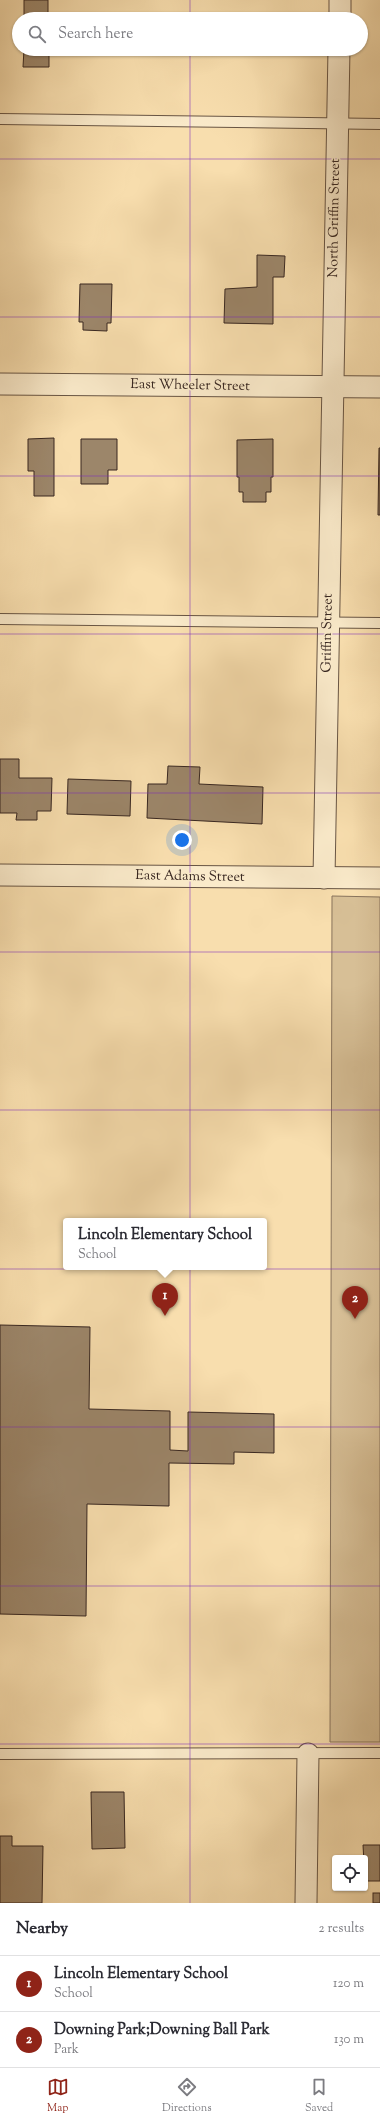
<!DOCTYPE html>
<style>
:root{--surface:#fff;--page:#f7f7f7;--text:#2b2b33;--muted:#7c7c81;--line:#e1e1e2;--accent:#8f2418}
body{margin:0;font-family:"Sorts Mill Goudy",serif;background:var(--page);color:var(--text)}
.controls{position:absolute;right:12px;bottom:12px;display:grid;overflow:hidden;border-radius:4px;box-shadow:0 1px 3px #0004}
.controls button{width:36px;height:36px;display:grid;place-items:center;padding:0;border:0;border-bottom:1px solid var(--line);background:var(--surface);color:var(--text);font:20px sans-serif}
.you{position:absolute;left:182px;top:840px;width:14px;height:14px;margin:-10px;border:3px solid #fff;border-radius:50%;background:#1a73e8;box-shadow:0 0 0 6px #1a73e833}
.badge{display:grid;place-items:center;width:26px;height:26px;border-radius:50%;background:var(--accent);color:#fff;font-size:13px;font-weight:700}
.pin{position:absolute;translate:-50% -33px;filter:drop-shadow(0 1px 2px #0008)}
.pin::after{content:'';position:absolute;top:21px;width:14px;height:12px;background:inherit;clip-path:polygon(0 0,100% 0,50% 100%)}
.popup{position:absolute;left:63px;top:1218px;width:204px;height:52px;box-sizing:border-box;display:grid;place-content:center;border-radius:4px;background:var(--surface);filter:drop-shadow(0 1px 3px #0005);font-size:13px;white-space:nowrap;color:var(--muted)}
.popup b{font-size:15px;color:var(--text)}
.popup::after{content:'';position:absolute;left:50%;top:100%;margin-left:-8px;border:8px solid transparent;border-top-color:var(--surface)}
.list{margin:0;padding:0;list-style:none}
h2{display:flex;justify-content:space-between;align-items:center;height:52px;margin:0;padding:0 16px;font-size:17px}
h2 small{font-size:13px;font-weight:400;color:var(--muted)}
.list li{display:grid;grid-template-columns:26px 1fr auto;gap:12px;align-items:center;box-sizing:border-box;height:56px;padding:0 16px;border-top:1px solid var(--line)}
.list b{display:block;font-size:15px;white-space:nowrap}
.list p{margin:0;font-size:13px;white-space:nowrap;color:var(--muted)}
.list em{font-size:13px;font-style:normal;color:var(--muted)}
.icon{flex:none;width:22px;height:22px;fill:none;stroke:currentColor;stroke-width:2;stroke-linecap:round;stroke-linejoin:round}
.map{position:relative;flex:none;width:380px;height:1903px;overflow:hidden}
.search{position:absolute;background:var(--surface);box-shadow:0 1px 3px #0004;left:12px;right:12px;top:12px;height:44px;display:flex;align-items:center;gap:10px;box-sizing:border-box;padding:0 14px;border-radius:22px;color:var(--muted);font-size:15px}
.sheet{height:164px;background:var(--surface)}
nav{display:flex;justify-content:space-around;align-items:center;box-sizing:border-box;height:56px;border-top:1px solid var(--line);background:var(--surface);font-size:11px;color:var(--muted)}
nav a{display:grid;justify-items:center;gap:2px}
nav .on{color:var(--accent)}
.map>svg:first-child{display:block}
.green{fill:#d7bf96;stroke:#88735c}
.building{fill:#9c866a;stroke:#382721}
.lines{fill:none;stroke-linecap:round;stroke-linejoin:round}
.lane-casing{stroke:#685544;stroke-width:12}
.street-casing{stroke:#685544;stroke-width:23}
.lane{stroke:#faeaca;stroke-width:10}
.street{stroke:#faeaca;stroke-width:21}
.grid{fill:none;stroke:#7b2cbf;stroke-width:1;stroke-opacity:0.55}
.labels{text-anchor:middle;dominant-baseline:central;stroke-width:3;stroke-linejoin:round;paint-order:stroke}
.street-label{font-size:14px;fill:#382721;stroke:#faeaca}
</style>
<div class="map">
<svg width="380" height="1903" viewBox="0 0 380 1903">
<rect width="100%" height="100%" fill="#f8deae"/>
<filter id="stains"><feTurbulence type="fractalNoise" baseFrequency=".005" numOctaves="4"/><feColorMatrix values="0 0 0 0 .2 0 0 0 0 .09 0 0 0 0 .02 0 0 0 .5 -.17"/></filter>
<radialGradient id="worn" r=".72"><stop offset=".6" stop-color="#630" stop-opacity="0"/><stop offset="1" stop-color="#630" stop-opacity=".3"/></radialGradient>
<polygon class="green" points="332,896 380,897 380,1742 330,1742"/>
<g class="building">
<rect x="24" y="0" width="24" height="19"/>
<polygon points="24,49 63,49 63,50 49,50 49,67 23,67"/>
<polygon points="257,255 285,256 284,277 273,277 273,324 224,323 225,289 257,287"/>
<polygon points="80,284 112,284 111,323 107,323 107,331 83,330 83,322 79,322"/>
<polygon points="54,438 54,496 34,496 34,471 28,471 28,439"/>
<polygon points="81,439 117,439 117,470 108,470 108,484 81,484"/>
<polygon points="273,439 273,477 271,477 271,492 266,492 266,502 243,502 243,492 239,492 239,477 237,477 237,440"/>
<polygon points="379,448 380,448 380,515 378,515"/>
<polygon points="0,759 19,759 19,778 52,778 51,811 37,811 37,820 16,820 17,813 0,813"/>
<polygon points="168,766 200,767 199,784 263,787 262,824 147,818 148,784 167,784"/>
<polygon points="68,779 131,781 130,816 67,814"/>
<polygon points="0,1325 90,1327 89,1409 170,1411 170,1450 188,1451 188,1412 274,1414 274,1453 234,1452 234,1464 169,1463 169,1506 87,1504 86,1616 0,1614"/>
<polygon points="91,1792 124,1792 125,1848 92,1849"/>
<polygon points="0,1836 12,1836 12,1846 43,1846 42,1903 0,1903"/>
<polygon points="363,1845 380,1845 380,1881 365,1881"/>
<rect x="373" y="1893" width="7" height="10"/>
</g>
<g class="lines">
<g class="lane-casing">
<g id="lane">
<polyline points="0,119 380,124"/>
<polyline points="0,619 380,623"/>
<polyline points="0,1754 380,1753"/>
</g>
</g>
<g class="street-casing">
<g id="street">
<polyline points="340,19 340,0"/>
<polyline points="0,384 380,387"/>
<polyline points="0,875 380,878"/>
<polyline points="324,878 339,49"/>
<polyline points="306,1903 308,1754"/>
</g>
</g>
<use href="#lane" class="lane"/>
<use href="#street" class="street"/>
</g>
<path class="grid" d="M190,0V19M190,49V1903M0,159H380M0,317H380M0,476H380M0,634H380M0,793H380M0,952H380M0,1110H380M0,1269H380M0,1427H380M0,1586H380M0,1744H380"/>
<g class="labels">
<g class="street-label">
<text transform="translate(335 218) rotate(-89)">North Griffin Street</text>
<text transform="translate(190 386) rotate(1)">East Wheeler Street</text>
<text transform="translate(328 633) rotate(-89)">Griffin Street</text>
<text transform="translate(190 877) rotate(1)">East Adams Street</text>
</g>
</g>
<rect width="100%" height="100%" filter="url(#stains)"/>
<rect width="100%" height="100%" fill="url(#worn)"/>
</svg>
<div class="controls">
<button><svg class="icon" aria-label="locate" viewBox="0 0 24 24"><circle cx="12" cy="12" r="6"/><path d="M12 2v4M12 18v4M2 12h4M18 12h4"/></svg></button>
</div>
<div class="you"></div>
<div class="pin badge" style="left:165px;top:1316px">1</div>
<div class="popup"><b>Lincoln Elementary School</b>School</div>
<div class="pin badge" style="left:355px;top:1319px">2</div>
<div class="search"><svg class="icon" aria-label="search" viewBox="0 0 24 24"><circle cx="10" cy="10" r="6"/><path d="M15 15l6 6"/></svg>Search here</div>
</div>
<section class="sheet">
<h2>Nearby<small>2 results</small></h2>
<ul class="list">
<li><span class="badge">1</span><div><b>Lincoln Elementary School</b><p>School</p></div><em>120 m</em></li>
<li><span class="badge">2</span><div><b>Downing Park;Downing Ball Park</b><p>Park</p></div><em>130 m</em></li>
</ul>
</section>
<nav>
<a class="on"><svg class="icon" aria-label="map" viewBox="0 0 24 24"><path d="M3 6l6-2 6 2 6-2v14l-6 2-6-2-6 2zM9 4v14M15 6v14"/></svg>Map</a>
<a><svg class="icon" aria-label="directions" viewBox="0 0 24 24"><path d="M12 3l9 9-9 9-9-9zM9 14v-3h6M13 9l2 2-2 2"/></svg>Directions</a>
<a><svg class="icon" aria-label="saved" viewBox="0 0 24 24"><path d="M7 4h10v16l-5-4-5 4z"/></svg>Saved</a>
</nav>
